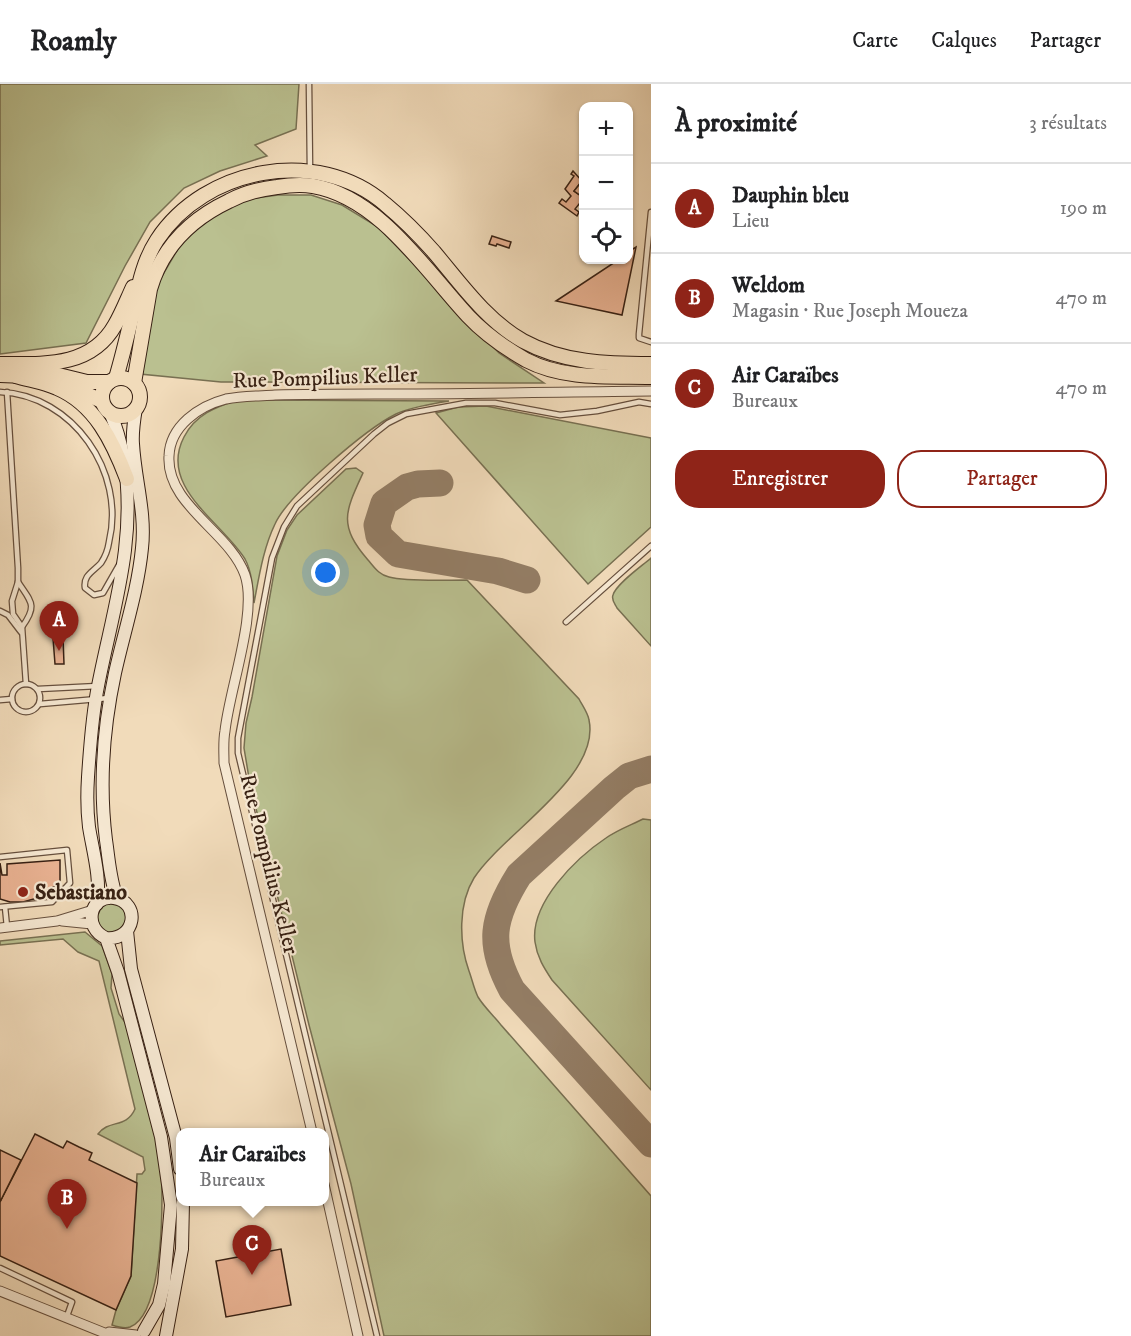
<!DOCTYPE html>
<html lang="fr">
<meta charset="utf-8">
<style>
:root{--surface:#fff;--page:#f2f2f2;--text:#202124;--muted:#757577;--line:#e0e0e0;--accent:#8f2418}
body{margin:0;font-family:"IM FELL DW Pica",serif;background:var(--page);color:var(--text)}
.controls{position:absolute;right:18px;top:18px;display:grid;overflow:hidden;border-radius:12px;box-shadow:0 2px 4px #0004}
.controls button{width:54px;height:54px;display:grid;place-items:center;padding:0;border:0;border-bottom:2px solid var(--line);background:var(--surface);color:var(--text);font:30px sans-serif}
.you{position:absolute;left:326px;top:489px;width:21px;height:21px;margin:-15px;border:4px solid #fff;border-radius:50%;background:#1a73e8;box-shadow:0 0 0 9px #1a73e833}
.badge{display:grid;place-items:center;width:39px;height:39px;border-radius:50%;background:var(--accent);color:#fff;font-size:20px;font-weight:700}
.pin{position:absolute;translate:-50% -50px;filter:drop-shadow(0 2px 3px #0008)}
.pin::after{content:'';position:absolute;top:32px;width:21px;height:18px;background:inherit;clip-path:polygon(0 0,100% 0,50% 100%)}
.popup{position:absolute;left:176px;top:1044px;width:153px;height:78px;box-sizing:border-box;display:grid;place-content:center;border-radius:12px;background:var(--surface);filter:drop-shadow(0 2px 4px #0005);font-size:20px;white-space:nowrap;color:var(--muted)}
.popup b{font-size:22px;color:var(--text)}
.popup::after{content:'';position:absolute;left:50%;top:100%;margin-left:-12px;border:12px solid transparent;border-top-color:var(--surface)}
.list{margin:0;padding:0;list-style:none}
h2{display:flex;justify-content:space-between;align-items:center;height:78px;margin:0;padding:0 24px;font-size:26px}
h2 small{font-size:20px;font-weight:400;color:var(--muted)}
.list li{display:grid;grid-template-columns:39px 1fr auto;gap:18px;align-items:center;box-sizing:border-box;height:90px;padding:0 24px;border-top:2px solid var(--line)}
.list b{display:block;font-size:22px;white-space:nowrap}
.list p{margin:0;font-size:20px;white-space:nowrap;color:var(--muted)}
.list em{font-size:20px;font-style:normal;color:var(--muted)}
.actions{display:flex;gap:12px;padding:18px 24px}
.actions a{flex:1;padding:14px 0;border:2px solid var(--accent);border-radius:24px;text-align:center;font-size:21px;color:var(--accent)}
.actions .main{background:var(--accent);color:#fff}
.icon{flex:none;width:33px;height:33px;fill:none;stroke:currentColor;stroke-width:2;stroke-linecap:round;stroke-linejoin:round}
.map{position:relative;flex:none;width:651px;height:1252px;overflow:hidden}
header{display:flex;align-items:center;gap:36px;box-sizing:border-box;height:84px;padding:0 30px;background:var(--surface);border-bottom:2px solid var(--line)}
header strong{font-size:28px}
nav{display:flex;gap:33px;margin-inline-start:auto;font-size:21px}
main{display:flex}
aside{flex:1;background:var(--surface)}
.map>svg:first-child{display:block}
.green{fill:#bac090;stroke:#787052;stroke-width:1.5}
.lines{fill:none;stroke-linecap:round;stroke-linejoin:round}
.taxiway{stroke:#947e66;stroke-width:27}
.building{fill:#e9b292;stroke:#372013;stroke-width:1.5}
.service-casing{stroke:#664f3d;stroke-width:7}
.minor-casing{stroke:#664f3d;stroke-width:11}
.secondary-casing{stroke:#372013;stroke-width:14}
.primary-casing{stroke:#372013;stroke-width:16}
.service{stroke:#f6e8d2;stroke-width:4.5}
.minor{stroke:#f6e8d2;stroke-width:9}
.secondary{stroke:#f6e8d2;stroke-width:12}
.primary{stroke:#f1dbba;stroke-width:14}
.poi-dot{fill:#8f2418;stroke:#f6e8d2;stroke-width:2}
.labels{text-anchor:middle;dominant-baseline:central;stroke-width:4.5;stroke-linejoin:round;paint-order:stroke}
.street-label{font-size:22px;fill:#372013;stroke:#f6e8d2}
.poi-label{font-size:22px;font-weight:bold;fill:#372013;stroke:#f6e8d2;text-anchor:start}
</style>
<header>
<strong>Roamly</strong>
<nav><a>Carte</a><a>Calques</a><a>Partager</a></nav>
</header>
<main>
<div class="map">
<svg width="651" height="1252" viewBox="0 0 651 1252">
<rect width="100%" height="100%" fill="#f1dbba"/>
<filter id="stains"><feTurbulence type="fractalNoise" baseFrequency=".00333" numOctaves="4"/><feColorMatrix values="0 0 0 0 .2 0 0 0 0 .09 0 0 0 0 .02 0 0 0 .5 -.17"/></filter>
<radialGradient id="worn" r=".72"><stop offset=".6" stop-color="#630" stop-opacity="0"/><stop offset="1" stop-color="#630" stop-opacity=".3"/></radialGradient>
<g class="green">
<polygon points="0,0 299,0 296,45 255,61 267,72 220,87 184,104 150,138 125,182 86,259 0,270"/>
<polygon points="278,111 311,111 342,121 378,143 499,269 544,299 221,298 140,290 158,199 182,158 207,134 241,116"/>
<path d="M238,316L449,317C432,320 411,323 396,330C366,345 288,411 275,440C263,465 259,493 254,519C253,505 252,488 245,475C222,438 158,403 184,353C195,331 215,323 238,316Z"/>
<polygon points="486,322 651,354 651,443 588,500 436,329 458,323"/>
<path d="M356,384L363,389C345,428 338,441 368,476C374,483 379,491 389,493C408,498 445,496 467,496L579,615C582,621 588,629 589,636C601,693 503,749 474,794C458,820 459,859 469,887C472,895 474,905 478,913C484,923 494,932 501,941L651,1112V1252H384L351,1100L309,941L250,700L244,664L246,639L252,613L277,472L287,446L297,431L346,385Z"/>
<path d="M651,474V562L617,524C615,520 611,516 613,511C616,500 642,482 651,474Z"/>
<path d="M643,735L651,736V1006L552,896C544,884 537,873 535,858C530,819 576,774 606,754C617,746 631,741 643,735Z"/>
<polygon points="117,818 128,830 124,845 110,850 101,846 96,831 101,821"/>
<path d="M85,848L102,862L112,890L111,904L119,930L127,941C138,984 154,1029 160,1074C164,1106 165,1230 130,1243C124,1245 118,1243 112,1241L116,1226L131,1192L137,1090H142L145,1086L143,1073L98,1050C109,1035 126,1045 135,1025L99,877L78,868L63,855L0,861V857Z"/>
</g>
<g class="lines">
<g class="taxiway">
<polyline points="440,399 418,400 407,403 384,419 377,441 379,452 398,470 498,487 527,496"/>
<path d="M651,685L629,692L614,704L519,791C492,834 487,860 512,906L651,1060"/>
</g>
</g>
<g class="building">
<polygon points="573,87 582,97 574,107 584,114 575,125 579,128 577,132 559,119 562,115 566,118 571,112 565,105 574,92 571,90"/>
<polygon points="584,88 584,102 580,106 584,109 584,114 574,107 582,97 580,92"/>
<polygon points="492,152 511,158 509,164 497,160 496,162 489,160"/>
<polygon points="636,163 622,231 556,217 618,176 628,176 628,168"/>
<polygon points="63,553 64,580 55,580 53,554"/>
<polygon points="60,776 60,802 53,803 41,813 23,818 10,818 0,815 0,779 2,791 7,791 7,780"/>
<polygon points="35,1050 63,1064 67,1057 79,1063 92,1069 89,1076 137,1099 131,1192 116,1226 0,1172 0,1118"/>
<polygon points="0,1066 21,1076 0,1118"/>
<polygon points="281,1165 291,1221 226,1233 216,1177"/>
</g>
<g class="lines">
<g class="service-casing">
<g id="service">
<polyline points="309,0 310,87"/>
<polyline points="651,128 639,250 639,254 651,258"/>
<path d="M0,308C73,311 126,388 109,458C108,465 105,473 101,479C93,488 83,491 85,504L94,511L103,509L119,481"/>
<polyline points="7,308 18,484 18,498 12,517 13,530 22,543 26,600"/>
<path d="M18,498C31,518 38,521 22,543"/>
<polyline points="0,527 8,531 21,548"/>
<polyline points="566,538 651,462"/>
<circle cx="26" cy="614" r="14"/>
<polyline points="38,605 98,602"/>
<polyline points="0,616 12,615"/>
<polyline points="40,620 109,614"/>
<polyline points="0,773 67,766 70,799 52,818 0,823"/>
<polyline points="5,823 7,843"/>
<polyline points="0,1184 72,1218 67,1232"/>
<polyline points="377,1252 238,669 238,654 272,474 284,443 297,422 374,350 388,339 406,330 466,319 495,319 560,331 597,327 639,318 651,320"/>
</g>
</g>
<g class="minor-casing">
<g id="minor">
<polyline points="62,837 92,840"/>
<polyline points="0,844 57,837 93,826"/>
<path d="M312,1048L224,679C224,668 223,657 225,647C229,606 258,529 245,491C230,448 166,421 169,372C170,342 199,322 226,315C242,312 259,312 275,311C309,310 342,310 375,310C467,310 559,308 651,307"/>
<polyline points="324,1100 358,1252"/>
<polyline points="0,1207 112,1252"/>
<polyline points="109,1248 136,1251"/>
</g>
</g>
<g class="secondary-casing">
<g id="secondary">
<path d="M117,814C110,796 109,776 106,756C99,700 103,645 115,589C124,548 138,506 142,464C146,428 135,396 133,360C132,348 134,336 136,324"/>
<path d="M97,820C101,794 93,768 89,743C87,727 87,709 88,693C90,662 92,632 98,602C113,525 137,456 124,376C121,360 117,344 110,328"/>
<polyline points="127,847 131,885 176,1054 180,1085"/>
<path d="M106,854C136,857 141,818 114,814C89,811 83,844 106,854L118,888L161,1053L171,1121L164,1200L159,1221L144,1247"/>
<polyline points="166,1252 182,1165 183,1118"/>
</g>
</g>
<g class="primary-casing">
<g id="primary">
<path d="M0,280C43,280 91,284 115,241C122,229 127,216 133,203"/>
<polyline points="34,285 87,298 109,298"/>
<polyline points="0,291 25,292"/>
<path d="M16,292C29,296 44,298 57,304C95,320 113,358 127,395"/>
<path d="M116,294C122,274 127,253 132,232C138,206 142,179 157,156C205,83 318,62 385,120C402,134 419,151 434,168C461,200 486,236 523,257C563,279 607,280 651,280"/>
<circle cx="121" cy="313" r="19"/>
<path d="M134,299L150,205C162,164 191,135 229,117C244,109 260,105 277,103C289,101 301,100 313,102C379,113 426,187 468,232C484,249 505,264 526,276C564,296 609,292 651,293"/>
<polyline points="64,300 102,317"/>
</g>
</g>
<use href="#service" class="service"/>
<use href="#minor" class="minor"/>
<use href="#secondary" class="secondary"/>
<use href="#primary" class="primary"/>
</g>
<circle class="poi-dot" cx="23" cy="808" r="6"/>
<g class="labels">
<g class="street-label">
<text transform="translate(325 294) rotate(-2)">Rue Pompilius Keller</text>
<text transform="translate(269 780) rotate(76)">Rue Pompilius Keller</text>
</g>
<g class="poi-label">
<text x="35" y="808">Sebastiano</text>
</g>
</g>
<rect width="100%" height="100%" filter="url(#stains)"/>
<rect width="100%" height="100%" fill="url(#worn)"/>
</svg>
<div class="controls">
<button>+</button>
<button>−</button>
<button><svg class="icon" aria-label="locate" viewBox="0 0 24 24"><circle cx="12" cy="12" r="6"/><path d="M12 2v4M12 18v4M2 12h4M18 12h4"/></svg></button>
</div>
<div class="you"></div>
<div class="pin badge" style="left:59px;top:567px">A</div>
<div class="pin badge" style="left:67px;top:1145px">B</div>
<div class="pin badge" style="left:252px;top:1191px">C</div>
<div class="popup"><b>Air Caraïbes</b>Bureaux</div>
</div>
<aside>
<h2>À proximité<small>3 résultats</small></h2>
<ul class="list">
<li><span class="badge">A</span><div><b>Dauphin bleu</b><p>Lieu</p></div><em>190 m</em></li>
<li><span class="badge">B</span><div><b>Weldom</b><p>Magasin · Rue Joseph Moueza</p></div><em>470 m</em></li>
<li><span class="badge">C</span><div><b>Air Caraïbes</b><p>Bureaux</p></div><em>470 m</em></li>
</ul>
<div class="actions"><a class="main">Enregistrer</a><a>Partager</a></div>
</aside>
</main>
